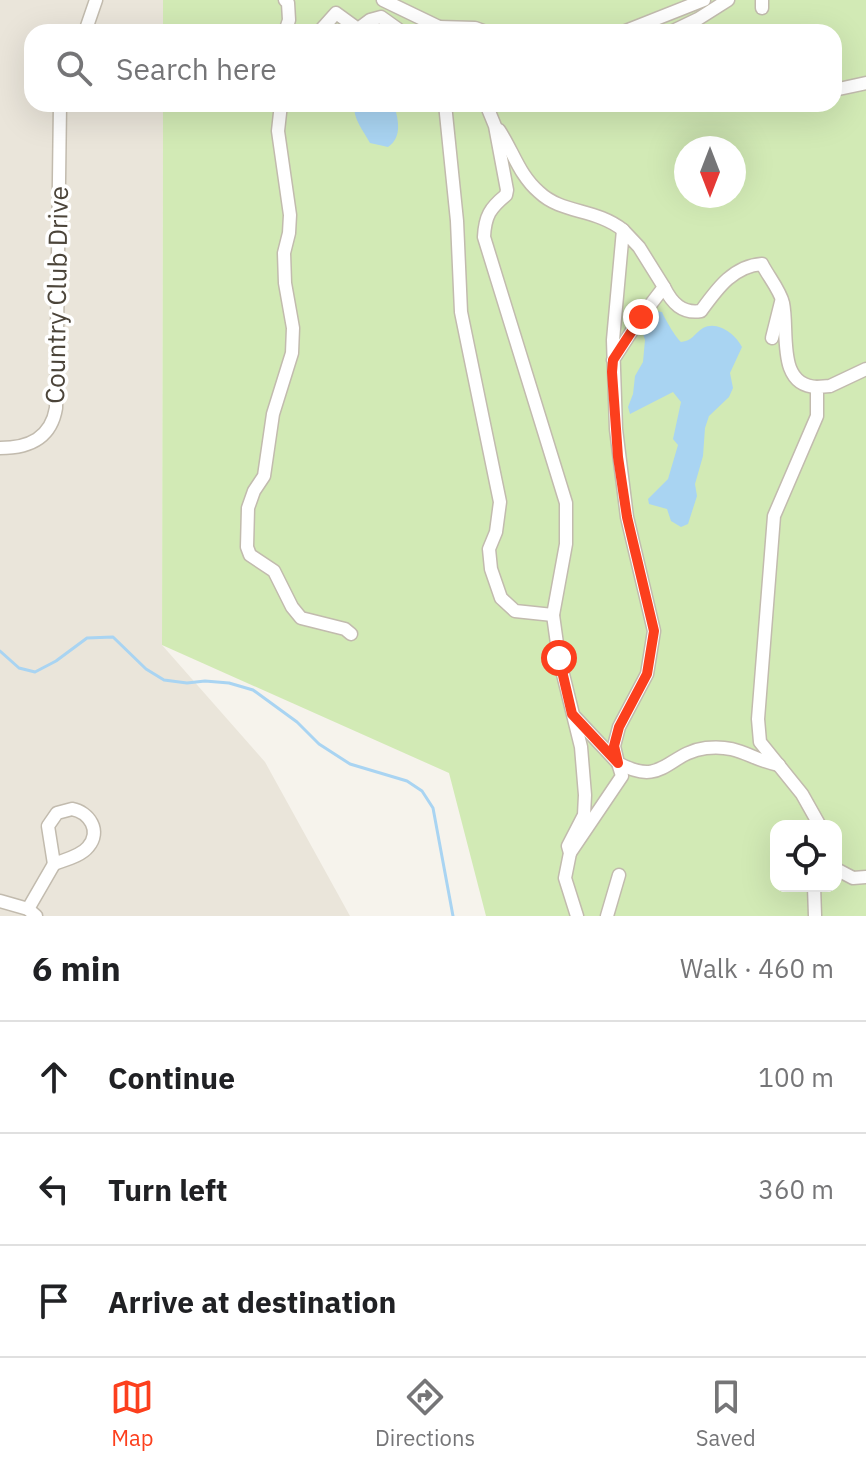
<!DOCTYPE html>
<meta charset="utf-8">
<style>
:root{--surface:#fff;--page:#f6f6f6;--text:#202124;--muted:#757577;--line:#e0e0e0;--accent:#fc3f1d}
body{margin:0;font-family:"IBM Plex Sans",sans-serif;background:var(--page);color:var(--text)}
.controls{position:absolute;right:24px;bottom:24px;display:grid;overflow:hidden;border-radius:16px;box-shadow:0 8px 32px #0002}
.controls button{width:72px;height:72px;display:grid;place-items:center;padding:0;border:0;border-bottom:2px solid var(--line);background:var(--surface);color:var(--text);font:40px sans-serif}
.compass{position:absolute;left:674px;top:136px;width:72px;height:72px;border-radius:50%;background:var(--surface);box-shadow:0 8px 32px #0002;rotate:180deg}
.stop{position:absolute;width:24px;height:24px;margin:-18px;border:6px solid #fc3f1d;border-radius:50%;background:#fff}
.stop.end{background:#fc3f1d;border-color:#fff;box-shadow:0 2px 8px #0008}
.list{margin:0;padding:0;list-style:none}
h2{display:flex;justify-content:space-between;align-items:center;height:104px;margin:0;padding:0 32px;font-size:34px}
h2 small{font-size:26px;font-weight:400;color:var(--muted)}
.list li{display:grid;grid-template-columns:52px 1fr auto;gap:24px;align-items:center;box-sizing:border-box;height:112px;padding:0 32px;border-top:2px solid var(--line)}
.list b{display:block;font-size:30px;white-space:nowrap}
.list em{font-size:26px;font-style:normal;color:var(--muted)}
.icon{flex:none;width:44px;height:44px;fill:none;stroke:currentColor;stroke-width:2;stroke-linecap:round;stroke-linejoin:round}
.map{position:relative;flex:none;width:866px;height:916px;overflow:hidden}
.search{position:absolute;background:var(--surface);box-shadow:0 8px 32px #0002;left:24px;right:24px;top:24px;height:88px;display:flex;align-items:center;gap:20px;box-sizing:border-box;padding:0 28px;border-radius:24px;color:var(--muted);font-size:30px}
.sheet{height:440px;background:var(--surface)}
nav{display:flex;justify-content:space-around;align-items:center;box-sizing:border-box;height:112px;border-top:2px solid var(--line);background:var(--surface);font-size:22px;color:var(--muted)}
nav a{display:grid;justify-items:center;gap:4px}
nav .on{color:var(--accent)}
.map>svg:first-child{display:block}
.residential{fill:#eae5da}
.green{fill:#d2eab5;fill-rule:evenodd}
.water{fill:#a9d4f2}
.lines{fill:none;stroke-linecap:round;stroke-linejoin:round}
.stream{stroke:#a9d4f2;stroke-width:3}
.minor-casing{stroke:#c2bbae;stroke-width:15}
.minor{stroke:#fff;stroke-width:12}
.route{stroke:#fc3f1d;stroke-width:10}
.labels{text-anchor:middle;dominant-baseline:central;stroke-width:7;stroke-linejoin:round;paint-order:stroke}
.street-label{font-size:26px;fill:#4b4439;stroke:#fff}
</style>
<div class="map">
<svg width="866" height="916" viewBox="0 0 866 916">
<rect width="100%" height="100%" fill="#f6f3ec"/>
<polygon class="residential" points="0,0 163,0 163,32 32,32 32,104 163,104 162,645 265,762 350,916 0,916"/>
<path class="green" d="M163,0H866V916H486L449,773L162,645L163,104H834V32H163ZM686,148H734V196H686ZM776,826H836V886H776Z"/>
<g class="water">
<path d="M354,104H394C398,119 403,137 388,147L370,143C363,130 353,119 354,104Z"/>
<path d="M655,311L662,312C665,319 676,338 681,342C692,341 694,334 703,328C718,320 736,335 742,347L730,373L733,388L729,397L709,416L705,428L703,456L695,484L697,496L688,524L681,527L671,521L667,509L649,504L648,499L668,479L678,445L673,439L681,402L673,392L630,414L628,407L633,394L635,376L643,362L645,340L641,328L645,315Z"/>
</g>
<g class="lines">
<polyline class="stream" points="0,651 19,668 35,672 56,661 87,638 113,637 146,669 164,680 187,683 205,681 229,683 253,690 297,722 319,744 350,764 407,781 422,791 433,808 453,916"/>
<g class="minor-casing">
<g id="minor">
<polyline points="383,0 439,27 444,32"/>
<polyline points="762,8 762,0"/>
<polyline points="439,27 475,28 486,32"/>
<polyline points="85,32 96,0"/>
<polyline points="285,32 289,20 288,3 285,0"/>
<polyline points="319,32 336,13 358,29 370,20 381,17 402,32"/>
<polyline points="623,32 704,0"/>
<polyline points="671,32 698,19 728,0"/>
<polyline points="834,90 866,83"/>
<polyline points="281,104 278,131 290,215 289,233 284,253 285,283 293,328 292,353 273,414 264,476 254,491 248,508 247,547 250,555 274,571 292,607 301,618 345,629 351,634"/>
<polyline points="445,104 457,221 461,312 500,502 496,532 489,549 491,569 501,598 515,611 553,615"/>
<path d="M486,104L495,126L507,190L506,195C490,208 485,216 484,237L566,503V544L553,615L559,658L581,747L585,795L584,815L568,846L570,853L565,878L577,916"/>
<path d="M499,130C513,151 519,175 539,192C562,214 595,208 623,230"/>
<path d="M664,287C672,303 682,314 701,311C717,289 733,266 762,264C768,276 780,290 783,303C789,331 776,386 817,387"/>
<polyline points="772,338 781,302"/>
<path d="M613,360L641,317L664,287L639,247L623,230L613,340L616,429L627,517L654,631L647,674L619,727L614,746L618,763C664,788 667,753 706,748C739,744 751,760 779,765"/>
<path d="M0,448C29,448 51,438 56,408L60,104"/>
<path d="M72,809C89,812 102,831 88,847C81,856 64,860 54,864L48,826L57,813Z"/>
<polyline points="820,826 802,794 760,742 758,719 774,516 817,416 817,387 830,386 866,369"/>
<polyline points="570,853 622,776 618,763 574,716"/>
<polyline points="836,869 853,878 866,877"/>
<polyline points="814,886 815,916"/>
<polyline points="0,901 28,909 36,916"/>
<polyline points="28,909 54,864"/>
<polyline points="607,916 619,875"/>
</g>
</g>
<use href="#minor" class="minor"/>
</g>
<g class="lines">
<polyline class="route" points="559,658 572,714 618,763 614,746 619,727 647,674 654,631 627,517 618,457 612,372 613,360 641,317"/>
</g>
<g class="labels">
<g class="street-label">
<text transform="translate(56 295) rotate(-89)">Country Club Drive</text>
</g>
</g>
</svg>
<div class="controls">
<button><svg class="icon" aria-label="locate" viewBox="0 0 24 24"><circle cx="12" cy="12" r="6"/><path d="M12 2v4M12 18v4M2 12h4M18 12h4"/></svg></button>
</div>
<svg class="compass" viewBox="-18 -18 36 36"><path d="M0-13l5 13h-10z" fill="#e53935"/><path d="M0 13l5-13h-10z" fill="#757577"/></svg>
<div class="stop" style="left:559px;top:658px"></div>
<div class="stop end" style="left:641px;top:317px"></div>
<div class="search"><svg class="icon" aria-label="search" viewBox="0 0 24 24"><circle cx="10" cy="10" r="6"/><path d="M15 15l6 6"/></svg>Search here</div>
</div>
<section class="sheet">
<h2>6 min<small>Walk · 460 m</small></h2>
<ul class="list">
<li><svg class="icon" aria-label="ahead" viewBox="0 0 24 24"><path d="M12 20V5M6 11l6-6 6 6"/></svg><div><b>Continue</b></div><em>100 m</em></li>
<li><svg class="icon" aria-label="left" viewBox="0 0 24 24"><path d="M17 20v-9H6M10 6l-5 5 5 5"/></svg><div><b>Turn left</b></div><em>360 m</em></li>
<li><svg class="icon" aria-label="arrive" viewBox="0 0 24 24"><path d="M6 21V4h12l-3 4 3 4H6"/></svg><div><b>Arrive at destination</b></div></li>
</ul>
</section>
<nav>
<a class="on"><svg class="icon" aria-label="map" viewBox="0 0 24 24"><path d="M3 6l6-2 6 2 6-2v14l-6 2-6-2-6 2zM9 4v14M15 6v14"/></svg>Map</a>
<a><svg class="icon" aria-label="directions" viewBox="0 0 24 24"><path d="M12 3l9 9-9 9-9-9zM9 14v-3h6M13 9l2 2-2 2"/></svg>Directions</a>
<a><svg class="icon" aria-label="saved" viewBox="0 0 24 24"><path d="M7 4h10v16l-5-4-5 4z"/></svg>Saved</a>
</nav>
